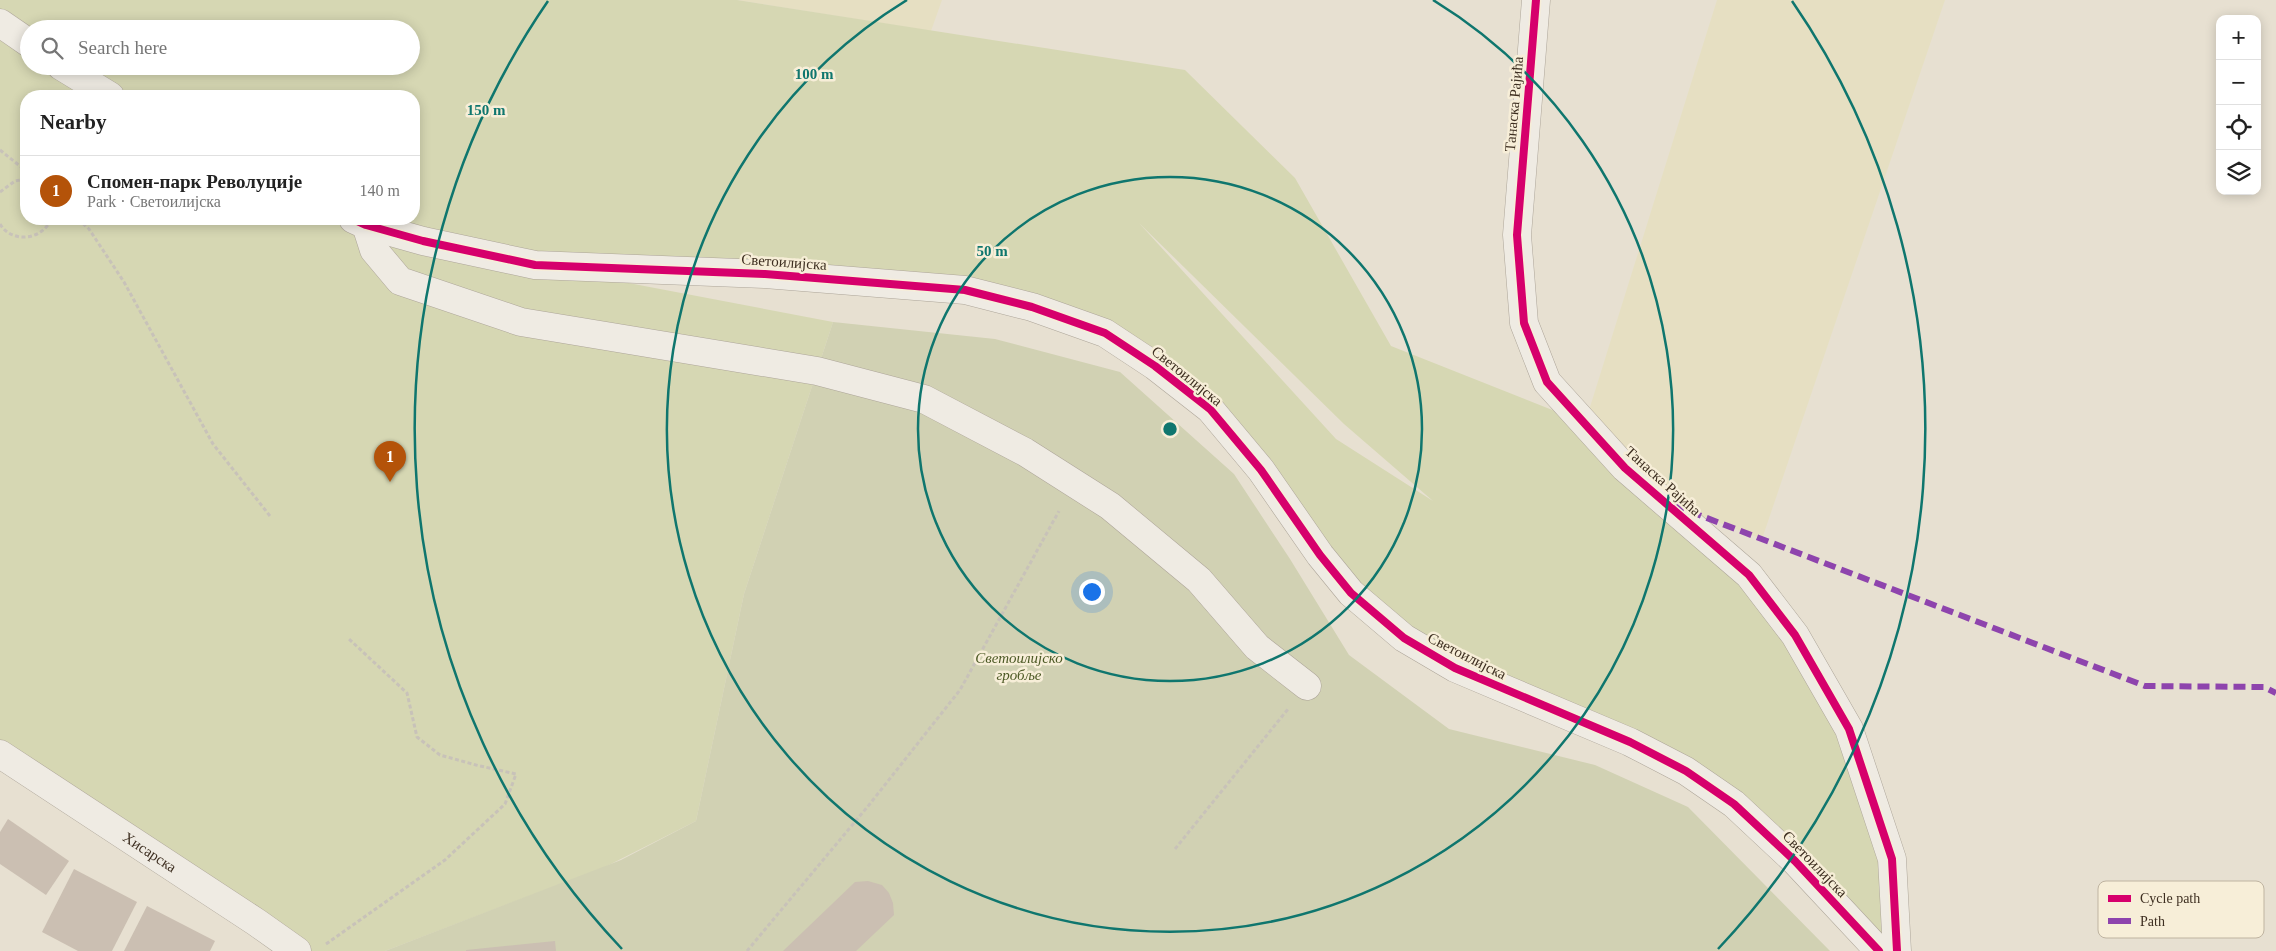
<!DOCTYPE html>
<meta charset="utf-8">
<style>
:root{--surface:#fff;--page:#f2f2f2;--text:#222;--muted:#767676;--line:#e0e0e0;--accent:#b45309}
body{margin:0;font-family:Georgia,serif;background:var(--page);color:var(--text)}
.controls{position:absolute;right:15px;top:15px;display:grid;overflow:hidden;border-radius:10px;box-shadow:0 2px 12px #0003}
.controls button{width:45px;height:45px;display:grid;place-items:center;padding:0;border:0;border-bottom:1px solid var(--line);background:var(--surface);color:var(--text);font:25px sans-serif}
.you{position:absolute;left:1091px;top:591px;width:18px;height:18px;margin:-12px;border:4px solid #fff;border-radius:50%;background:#1a73e8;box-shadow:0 0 0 8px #1a73e833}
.badge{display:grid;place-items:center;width:32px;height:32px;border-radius:50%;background:var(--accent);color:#fff;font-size:16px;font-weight:700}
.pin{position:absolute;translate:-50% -41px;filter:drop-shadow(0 1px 2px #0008)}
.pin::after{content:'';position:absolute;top:26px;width:18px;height:15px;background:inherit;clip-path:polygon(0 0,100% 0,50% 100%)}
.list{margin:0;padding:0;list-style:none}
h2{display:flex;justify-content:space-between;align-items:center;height:65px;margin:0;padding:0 20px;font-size:21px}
h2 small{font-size:16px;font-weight:400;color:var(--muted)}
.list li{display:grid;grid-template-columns:32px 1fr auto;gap:15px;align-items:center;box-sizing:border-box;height:70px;padding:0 20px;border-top:1px solid var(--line)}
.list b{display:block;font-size:19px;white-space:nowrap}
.list p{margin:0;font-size:16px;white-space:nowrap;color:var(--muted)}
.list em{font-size:16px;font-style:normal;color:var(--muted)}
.icon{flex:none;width:28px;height:28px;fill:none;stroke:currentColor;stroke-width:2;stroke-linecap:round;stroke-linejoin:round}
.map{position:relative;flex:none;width:2276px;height:951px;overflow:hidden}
.search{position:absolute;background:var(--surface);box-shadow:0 2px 12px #0003;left:20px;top:20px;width:400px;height:55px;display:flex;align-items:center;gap:12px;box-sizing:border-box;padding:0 18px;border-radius:28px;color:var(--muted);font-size:19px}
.panel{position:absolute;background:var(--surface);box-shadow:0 2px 12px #0003;left:20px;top:90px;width:400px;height:135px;border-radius:20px}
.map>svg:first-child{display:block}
.farmland{fill:#e6dfc2}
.green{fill:#d6d7b3;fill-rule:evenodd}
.cemetery{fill:#d1d1b3}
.building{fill:#cbbfb2}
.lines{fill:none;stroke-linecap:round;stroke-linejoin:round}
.minor-casing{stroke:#ada599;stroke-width:29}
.path{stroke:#c8c2b9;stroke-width:3;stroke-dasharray:4 2.5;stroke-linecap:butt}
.minor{stroke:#efebe3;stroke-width:28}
.quiet{stroke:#8e44ad;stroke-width:6;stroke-dasharray:12 6;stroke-linecap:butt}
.cycleway-casing{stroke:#f7eed8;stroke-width:11}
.cycleway{stroke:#d6006c;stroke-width:8}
.ring{fill:none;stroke:#0f766e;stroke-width:2.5}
.labels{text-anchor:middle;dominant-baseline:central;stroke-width:5;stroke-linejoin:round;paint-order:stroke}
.street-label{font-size:15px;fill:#3d2e20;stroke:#f7eed8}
.park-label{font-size:15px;font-style:italic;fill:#4d5a26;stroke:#f7eed8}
.key{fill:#f7eed8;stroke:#bfb4a1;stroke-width:1}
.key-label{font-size:14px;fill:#3d2e20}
.centre{fill:#0f766e;stroke:#f7eed8;stroke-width:2.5}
.ring-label{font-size:15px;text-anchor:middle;font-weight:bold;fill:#0f766e;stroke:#f7eed8;stroke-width:5;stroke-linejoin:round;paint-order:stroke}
</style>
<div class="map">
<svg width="2276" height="951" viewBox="0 0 2276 951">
<rect width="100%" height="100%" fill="#e7e0d1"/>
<g class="farmland">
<polygon points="737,0 942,0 931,31"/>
<polygon points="1717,0 1945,0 1762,539 1661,500 1585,423"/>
</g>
<path class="green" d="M0,0H737L1185,70L1295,178L1391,346L1585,423L1795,635L1892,859L1897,951L1734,804L1404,638L1210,409L1032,307L539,266L833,322L744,594L696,821L605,867L385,951H297L0,754ZM29,29H411V66H29ZM26,96H414V219H26ZM1139,223L1344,424L1433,501L1336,439Z"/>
<polygon class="cemetery" points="833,322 995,339 1120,372 1234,474 1290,559 1349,655 1449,729 1595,765 1688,807 1830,951 385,951 621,860 696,821 744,594"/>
<g class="building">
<polygon points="8,819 69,861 46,895 0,864 0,832"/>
<polygon points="74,869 137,902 112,951 78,951 42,932"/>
<polygon points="868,881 882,885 889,893 893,903 894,915 856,951 783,951 855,882"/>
<polygon points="147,906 215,941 210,951 124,951"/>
<polygon points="555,941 556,951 466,951 466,950"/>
</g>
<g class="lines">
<g class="minor-casing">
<g id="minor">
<polyline points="1536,0 1517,235 1524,323 1547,382 1625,468 1749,575 1795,635 1849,729 1892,859 1897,951"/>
<polyline points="0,23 29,43"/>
<polyline points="61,66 110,96"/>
<polyline points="353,219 366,225 423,241 535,265 765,274 965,290 1032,307 1105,333 1155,366 1210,409 1261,470 1320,555 1351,593 1404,638 1455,668 1630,742 1686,771 1734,804 1795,861 1879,951"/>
<polyline points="366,225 374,250 400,281 521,322 817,371 924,399 1025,452 1110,506 1199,580 1257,647 1307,686"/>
<path id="s1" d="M0,754L256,922L297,951"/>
</g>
</g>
<g class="path">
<polyline points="0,150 26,171"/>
<polyline points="0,192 15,181 26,179"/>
<polyline points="78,219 89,229 124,282 213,444 270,516"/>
<path d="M0,224C12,244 43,240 51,219"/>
<polyline points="1175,849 1288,709"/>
<polyline points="326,944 445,860 505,804 516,774 476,765 440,755 417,737 407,693 349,639"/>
<polyline points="747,951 869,805 960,690 1059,511"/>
</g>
<use href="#minor" class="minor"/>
<polyline class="quiet" points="1673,505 2145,686 2264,687 2276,693"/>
<g class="cycleway-casing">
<g id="cycleway">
<polyline points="1536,0 1517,235 1524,323 1547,382 1625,468 1749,575 1795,635 1849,729 1892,859 1897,951"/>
<polyline points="353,219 366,225 423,241 535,265 765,274 965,290 1032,307 1105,333 1155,366 1210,409 1261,470 1320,555 1351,593 1404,638 1455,668 1630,742 1686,771 1734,804 1795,861 1879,951"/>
</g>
</g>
<use href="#cycleway" class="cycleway"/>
</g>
<g class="ring">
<circle cx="1170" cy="429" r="252"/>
<path d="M1433 0A503 503 0 1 1 907 0"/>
<path d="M622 949A755 755 0 0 1 548 1M1792 1A755 755 0 0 1 1718 949"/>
</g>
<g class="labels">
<g class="street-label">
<text transform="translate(1514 104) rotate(-85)">Танаска Рајића</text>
<text transform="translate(784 262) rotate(4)">Светоилијска</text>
<text transform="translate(1187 376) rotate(39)">Светоилијска</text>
<text transform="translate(1663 481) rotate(42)">Танаска Рајића</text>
<text transform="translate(1467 656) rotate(27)">Светоилијска</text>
<text stroke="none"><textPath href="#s1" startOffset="179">Хисарска</textPath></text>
<text transform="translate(1815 864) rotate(46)">Светоилијска</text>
</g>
<g class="park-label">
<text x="1019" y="658">Светоилијско<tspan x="1019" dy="17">гробље</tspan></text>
</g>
</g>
<rect x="2098" y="881" width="166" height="57" rx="8" class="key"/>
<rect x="2108" y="895" width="23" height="7" fill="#d6006c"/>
<rect x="2108" y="918" width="23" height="6" fill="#8e44ad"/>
<g class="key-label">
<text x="2140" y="903">Cycle path</text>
<text x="2140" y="926">Path</text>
</g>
<circle cx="1170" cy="429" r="8" class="centre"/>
<g class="ring-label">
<text x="814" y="79">100 m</text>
<text x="486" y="115">150 m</text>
<text x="992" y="256">50 m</text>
</g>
</svg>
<div class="controls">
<button>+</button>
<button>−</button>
<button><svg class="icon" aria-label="locate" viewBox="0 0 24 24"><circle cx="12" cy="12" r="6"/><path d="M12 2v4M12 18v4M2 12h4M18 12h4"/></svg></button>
<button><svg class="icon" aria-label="layers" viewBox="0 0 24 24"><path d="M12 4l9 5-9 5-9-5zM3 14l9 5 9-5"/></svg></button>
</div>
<div class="you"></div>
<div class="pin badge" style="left:390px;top:482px">1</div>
<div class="search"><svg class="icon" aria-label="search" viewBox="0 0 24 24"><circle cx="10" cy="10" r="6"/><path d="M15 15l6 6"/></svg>Search here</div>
<section class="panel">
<h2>Nearby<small></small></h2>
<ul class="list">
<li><span class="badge">1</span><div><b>Спомен-парк Револуције</b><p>Park · Светоилијска</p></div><em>140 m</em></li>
</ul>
</section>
</div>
